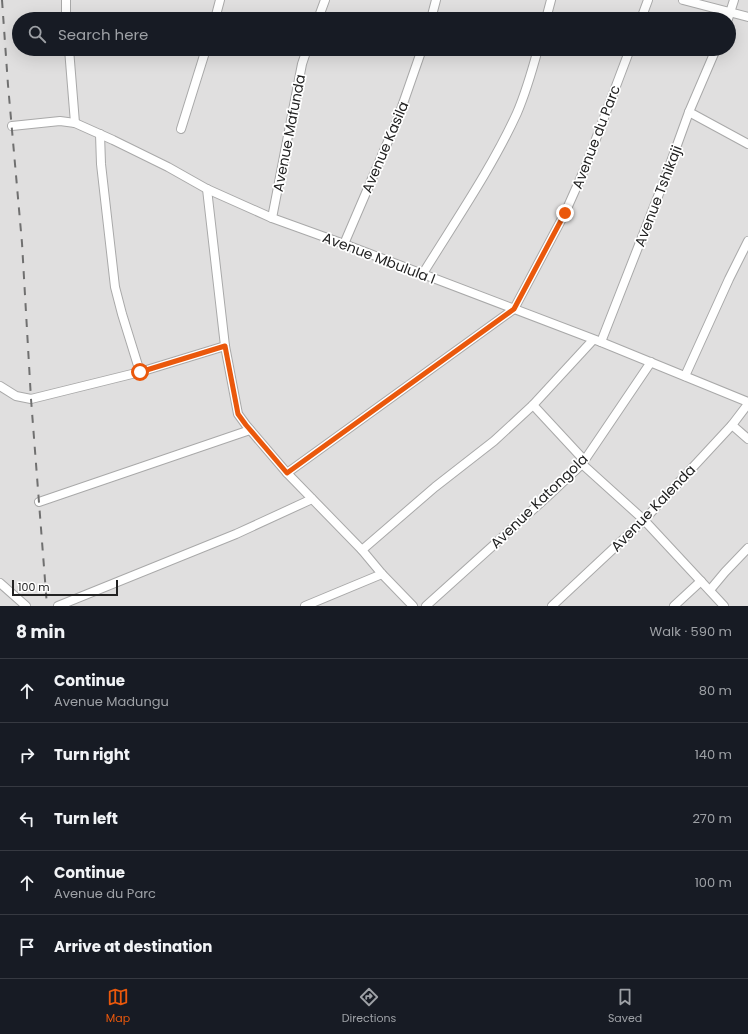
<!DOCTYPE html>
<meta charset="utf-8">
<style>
:root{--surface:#171b24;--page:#20242c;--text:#f1f3f6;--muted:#9ea1a6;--line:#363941;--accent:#ea580c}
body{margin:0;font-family:Poppins,sans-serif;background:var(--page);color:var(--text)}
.scale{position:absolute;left:12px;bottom:10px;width:106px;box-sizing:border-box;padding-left:4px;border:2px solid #222;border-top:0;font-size:11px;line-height:14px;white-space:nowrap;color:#222;-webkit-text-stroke:3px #fff;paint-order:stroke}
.stop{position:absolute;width:12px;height:12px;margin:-9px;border:3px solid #ea580c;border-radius:50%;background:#fff}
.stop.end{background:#ea580c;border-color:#fff;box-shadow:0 1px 4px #0008}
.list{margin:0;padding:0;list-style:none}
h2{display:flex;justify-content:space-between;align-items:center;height:52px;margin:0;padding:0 16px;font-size:17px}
h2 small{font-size:13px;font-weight:400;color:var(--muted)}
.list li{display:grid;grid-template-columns:26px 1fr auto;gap:12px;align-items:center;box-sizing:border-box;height:64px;padding:0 16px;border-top:1px solid var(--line)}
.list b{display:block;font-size:15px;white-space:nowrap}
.list p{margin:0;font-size:13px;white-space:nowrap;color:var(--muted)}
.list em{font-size:13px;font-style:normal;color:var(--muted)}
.icon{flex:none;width:22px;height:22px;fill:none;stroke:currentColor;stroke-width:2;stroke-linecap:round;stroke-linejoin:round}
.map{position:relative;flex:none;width:748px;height:606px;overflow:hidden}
.search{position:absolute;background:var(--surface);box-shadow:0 4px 16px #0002;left:12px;right:12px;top:12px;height:44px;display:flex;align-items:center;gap:10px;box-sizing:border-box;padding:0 14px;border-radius:22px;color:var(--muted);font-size:15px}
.sheet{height:372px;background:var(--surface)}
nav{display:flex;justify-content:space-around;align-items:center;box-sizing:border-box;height:56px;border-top:1px solid var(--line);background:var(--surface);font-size:11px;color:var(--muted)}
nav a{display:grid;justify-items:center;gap:2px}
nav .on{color:var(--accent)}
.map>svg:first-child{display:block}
.residential{fill:#e0dfdf;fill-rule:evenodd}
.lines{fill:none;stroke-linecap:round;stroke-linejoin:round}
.minor-casing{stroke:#a9a9a9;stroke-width:10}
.minor{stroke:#fff;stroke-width:8}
.rail{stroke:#707070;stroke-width:2;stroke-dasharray:8 8;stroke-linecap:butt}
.route{stroke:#ea580c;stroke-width:5}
.labels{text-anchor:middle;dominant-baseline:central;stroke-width:3.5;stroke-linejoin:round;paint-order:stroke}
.street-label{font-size:14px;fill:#222;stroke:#fff}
</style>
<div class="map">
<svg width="748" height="606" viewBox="0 0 748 606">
<rect width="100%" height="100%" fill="#f2efe9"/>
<path class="residential" d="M0,0H748V606H0ZM19,19H729V49H19Z"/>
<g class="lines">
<g class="minor-casing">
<g id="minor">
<polyline points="66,0 66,19"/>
<polyline points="683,0 748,17"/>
<polyline points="215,19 220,0"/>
<polyline points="318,19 325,0"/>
<polyline points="431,19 436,0"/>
<polyline points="546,19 551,0"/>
<polyline points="641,19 648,0"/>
<polyline points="728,19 734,0"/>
<polyline points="69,49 75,123"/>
<polyline points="689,112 748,144"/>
<polyline points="12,126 60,121 75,123 113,140 168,167 207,189 272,218 344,244 601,342 748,402"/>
<polyline points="181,129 206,49"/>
<polyline points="100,134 101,164 115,287 122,314 140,372"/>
<polyline points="207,189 225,346 238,414 246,425 287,473 362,550 382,574 413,606"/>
<polyline points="272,218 302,64 307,49"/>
<polyline points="344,244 398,118 422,49"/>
<path d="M422,275C454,223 492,168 517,113C526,92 532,71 538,49"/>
<polyline points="601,342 664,181 689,112 716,49"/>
<polyline points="685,376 729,279 748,241"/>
<polyline points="0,386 16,396 31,399 140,372 225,346"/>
<polyline points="533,405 584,460"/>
<polyline points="732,425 748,439"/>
<polyline points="582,464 644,520 724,606"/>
<polyline points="287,473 514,309 565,213 585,168 630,49"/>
<polyline points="39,502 250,430"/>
<polyline points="362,550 435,487 494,441 533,405 593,340"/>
<polyline points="0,583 26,606"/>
<polyline points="710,590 725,572 748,548"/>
<polyline points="58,606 236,534 312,499"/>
<polyline points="305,606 382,574"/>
<polyline points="426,606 548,496 582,464 651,362"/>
<polyline points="552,606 644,520 732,425 748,404"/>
<polyline points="674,606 701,581"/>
</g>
</g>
<use href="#minor" class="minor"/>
<polyline class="rail" points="2,0 8,85 22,243 31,399 47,606"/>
</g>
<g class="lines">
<polyline class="route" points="140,372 225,346 238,414 246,425 287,473 514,309 565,213"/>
</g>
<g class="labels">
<g class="street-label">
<text transform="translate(289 133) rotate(-79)">Avenue Mafunda</text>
<text transform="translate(596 137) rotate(-69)">Avenue du Parc</text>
<text transform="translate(385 147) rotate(-67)">Avenue Kasila</text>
<text transform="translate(658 196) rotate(-69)">Avenue Tshikaji</text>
<text transform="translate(379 258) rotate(21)">Avenue Mbulula I</text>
<text transform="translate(539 501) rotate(-44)">Avenue Katongola</text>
<text transform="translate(653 508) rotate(-46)">Avenue Kalenda</text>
</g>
</g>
</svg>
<div class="scale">100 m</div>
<div class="stop" style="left:140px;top:372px"></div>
<div class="stop end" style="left:565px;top:213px"></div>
<div class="search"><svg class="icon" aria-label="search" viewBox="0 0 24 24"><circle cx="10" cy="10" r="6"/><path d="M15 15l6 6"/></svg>Search here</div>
</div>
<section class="sheet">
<h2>8 min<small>Walk · 590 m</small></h2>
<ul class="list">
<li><svg class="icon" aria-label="ahead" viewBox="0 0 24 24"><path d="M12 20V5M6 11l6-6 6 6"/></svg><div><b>Continue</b><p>Avenue Madungu</p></div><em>80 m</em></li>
<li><svg class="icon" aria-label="right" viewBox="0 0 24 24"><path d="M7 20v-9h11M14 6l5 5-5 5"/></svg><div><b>Turn right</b></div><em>140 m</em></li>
<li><svg class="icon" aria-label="left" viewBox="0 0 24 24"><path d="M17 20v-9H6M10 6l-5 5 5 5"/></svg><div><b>Turn left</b></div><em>270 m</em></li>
<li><svg class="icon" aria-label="ahead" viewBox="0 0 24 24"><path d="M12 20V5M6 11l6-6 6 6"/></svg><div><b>Continue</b><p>Avenue du Parc</p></div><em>100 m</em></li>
<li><svg class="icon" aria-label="arrive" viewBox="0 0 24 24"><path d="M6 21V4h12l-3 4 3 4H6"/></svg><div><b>Arrive at destination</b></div></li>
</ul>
</section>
<nav>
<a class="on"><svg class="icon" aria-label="map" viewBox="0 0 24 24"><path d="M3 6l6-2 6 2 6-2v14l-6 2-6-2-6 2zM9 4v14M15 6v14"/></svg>Map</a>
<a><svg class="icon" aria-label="directions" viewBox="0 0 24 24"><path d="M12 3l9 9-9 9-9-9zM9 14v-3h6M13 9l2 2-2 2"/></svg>Directions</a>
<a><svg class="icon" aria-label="saved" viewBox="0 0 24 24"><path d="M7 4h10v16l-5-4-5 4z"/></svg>Saved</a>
</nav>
